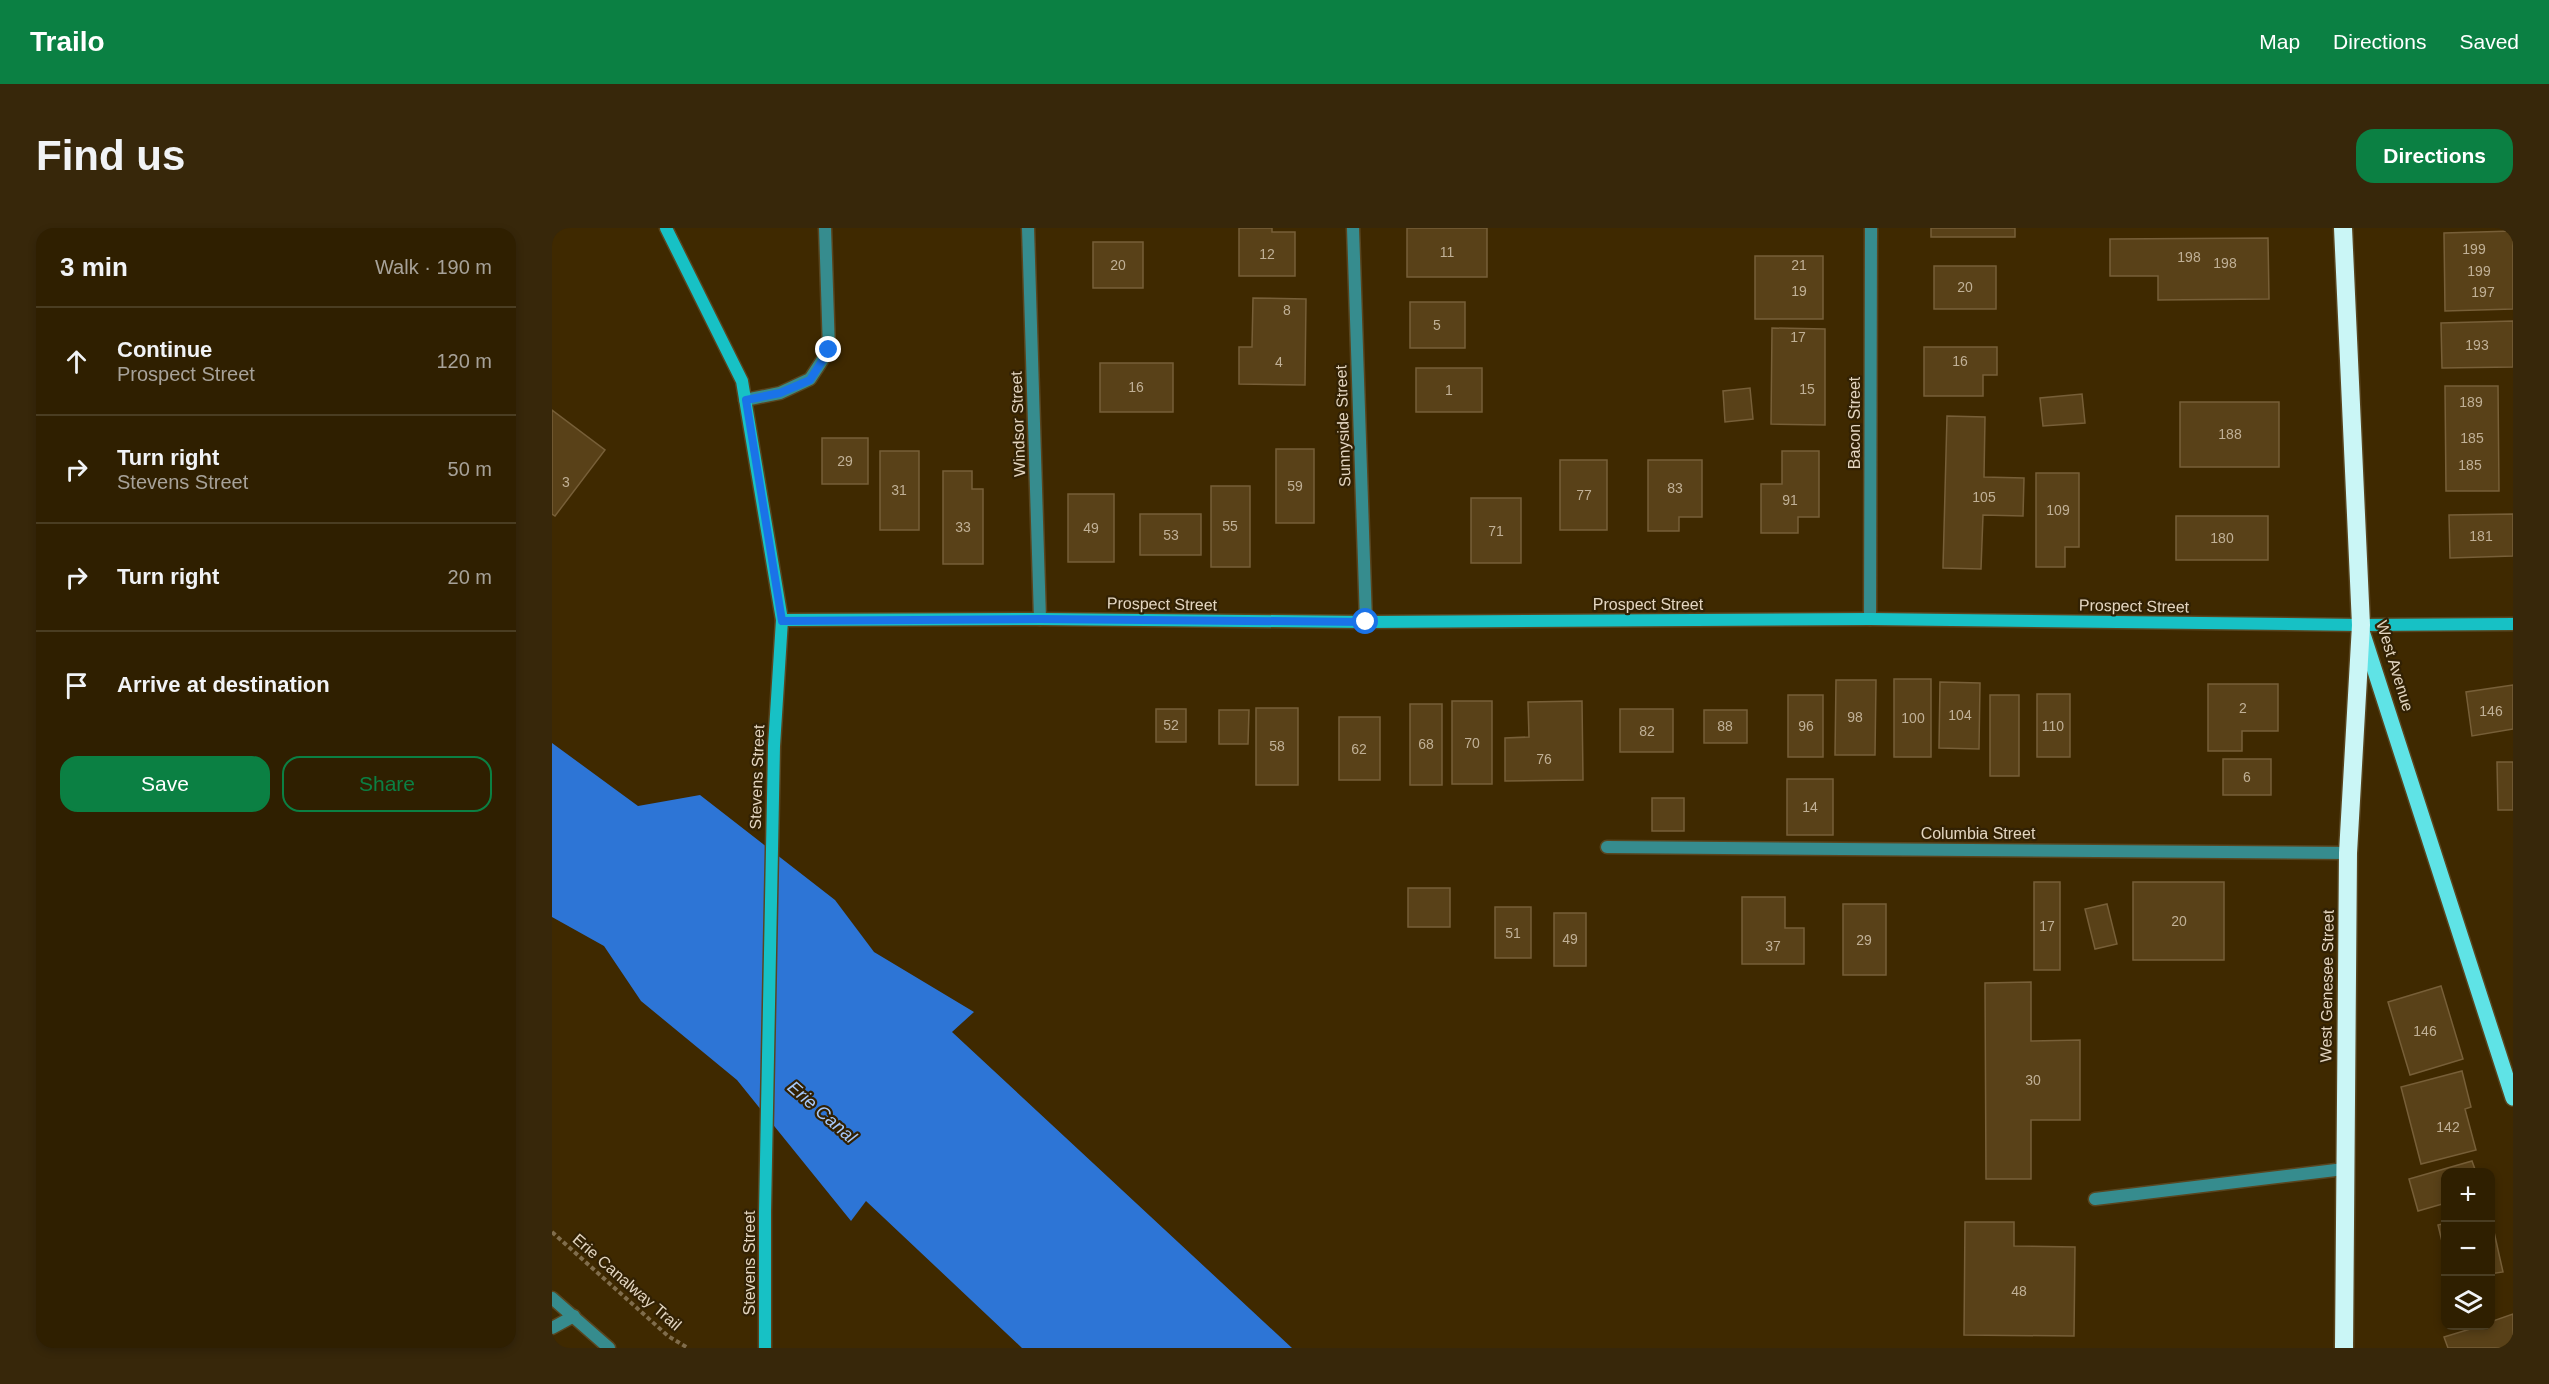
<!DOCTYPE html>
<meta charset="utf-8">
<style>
:root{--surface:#2f1f00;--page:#37270a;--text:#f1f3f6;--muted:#a7a299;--line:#4a3d22;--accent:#0b8043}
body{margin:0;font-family:Helvetica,sans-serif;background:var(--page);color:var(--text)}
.controls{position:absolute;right:18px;bottom:18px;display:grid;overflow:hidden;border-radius:12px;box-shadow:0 3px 9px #0003}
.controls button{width:54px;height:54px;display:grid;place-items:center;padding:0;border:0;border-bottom:2px solid var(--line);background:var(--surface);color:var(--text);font:30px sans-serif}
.stop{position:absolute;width:18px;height:18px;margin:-14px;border:4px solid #1a73e8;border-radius:50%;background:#fff}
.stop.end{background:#1a73e8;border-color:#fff;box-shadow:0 2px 6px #0008}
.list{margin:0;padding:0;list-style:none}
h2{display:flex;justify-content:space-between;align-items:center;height:78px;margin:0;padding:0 24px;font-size:26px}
h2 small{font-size:20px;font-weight:400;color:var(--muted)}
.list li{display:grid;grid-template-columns:39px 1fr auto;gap:18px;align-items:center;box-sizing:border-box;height:108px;padding:0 24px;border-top:2px solid var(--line)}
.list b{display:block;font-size:22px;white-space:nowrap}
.list p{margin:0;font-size:20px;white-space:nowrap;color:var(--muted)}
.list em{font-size:20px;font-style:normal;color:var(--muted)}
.actions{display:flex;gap:12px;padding:18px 24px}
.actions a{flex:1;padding:14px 0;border:2px solid var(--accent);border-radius:18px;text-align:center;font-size:21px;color:var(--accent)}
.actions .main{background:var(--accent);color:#fff}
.icon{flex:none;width:33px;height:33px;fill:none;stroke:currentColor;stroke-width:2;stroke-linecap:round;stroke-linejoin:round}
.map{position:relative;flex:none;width:1961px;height:1120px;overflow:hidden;border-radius:18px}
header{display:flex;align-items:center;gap:36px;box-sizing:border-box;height:84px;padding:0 30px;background:var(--accent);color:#fff}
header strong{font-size:28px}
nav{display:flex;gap:33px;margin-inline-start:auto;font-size:21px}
.intro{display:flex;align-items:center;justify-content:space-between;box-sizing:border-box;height:144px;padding:0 36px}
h1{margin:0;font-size:42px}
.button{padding:15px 27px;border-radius:18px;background:var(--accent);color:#fff;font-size:21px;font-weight:700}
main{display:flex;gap:36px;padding:0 36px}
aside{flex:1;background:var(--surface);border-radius:18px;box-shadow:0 3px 9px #0003}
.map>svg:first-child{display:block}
.water{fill:#2d75d6}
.building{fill:#594118;stroke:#775f38;stroke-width:1.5}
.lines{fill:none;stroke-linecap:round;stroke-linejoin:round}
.lane-casing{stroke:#59451f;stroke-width:15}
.street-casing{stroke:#59451f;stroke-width:15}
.secondary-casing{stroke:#59451f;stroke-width:15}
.primary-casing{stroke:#59451f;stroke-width:18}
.highway-casing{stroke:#59451f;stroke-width:21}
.path{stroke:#806d4c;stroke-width:4;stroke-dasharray:4.5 3;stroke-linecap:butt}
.lane{stroke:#368c8e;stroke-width:12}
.street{stroke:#368c8e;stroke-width:12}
.secondary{stroke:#17c1c5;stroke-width:12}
.primary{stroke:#5fe3e6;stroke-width:15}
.highway{stroke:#caf6f6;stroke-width:18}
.route{stroke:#1a73e8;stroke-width:8}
.labels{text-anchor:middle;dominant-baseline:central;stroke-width:4.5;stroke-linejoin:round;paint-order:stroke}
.number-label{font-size:14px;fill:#c0b096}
.street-label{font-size:16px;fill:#e3d5c0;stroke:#322103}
.water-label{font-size:18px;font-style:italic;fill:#a6c8f9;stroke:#322103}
</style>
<header>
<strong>Trailo</strong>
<nav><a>Map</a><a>Directions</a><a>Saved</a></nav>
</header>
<div class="intro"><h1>Find us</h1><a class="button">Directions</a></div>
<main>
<aside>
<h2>3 min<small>Walk · 190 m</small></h2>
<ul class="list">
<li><svg class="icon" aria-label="ahead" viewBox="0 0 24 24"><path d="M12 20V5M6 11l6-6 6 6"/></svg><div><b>Continue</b><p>Prospect Street</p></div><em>120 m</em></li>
<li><svg class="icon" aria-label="right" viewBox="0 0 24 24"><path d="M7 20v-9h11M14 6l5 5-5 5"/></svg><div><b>Turn right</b><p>Stevens Street</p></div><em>50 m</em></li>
<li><svg class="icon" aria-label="right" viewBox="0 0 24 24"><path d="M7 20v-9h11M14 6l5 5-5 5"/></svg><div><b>Turn right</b></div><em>20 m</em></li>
<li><svg class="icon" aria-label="arrive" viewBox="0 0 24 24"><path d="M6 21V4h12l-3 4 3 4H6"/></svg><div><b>Arrive at destination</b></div></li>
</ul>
<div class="actions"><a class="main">Save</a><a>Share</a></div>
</aside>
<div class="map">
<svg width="1961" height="1120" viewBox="0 0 1961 1120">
<rect width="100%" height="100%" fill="#3f2900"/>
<polygon class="water" points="0,515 86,578 148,567 283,672 322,724 422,784 400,804 740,1120 470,1120 314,973 299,993 185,852 89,773 52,718 0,689"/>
<g class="building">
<polygon points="687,0 720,0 720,4 743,4 743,48 687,48"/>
<rect x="855" y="0" width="80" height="49"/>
<rect x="1379" y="0" width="84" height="9"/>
<polygon points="1961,3 1961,81 1893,83 1892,5"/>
<polygon points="1716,10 1717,71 1606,72 1606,48 1558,48 1558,11"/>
<rect x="541" y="14" width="50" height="46"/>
<rect x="1203" y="28" width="68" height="63"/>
<rect x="1382" y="38" width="62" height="43"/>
<polygon points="701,70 754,71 753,157 687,156 687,119 700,119"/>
<rect x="858" y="74" width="55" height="46"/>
<polygon points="1961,93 1961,139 1890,140 1889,95"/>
<polygon points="1220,100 1273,101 1273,197 1219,196"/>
<polygon points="1372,119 1445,119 1445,147 1431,147 1431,168 1372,168"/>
<rect x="548" y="135" width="73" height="49"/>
<rect x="864" y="140" width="66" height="44"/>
<polygon points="1893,158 1946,158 1947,263 1894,263"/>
<polygon points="1198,160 1201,191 1173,194 1171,163"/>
<polygon points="1530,166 1533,195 1491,198 1488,170"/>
<rect x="1628" y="174" width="99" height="65"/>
<polygon points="0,182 53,222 3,288 0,286"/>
<polygon points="1395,188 1433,189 1432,249 1472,250 1471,288 1431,287 1429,341 1391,340"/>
<rect x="270" y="210" width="46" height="46"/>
<rect x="724" y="221" width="38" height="74"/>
<rect x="328" y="223" width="39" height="79"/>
<polygon points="1230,223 1267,223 1267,289 1246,289 1246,305 1209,305 1209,256 1230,256"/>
<rect x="1008" y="232" width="47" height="70"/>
<polygon points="1096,232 1150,232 1150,289 1127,289 1127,303 1096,303"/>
<polygon points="391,243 420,243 420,261 431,261 431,336 391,336"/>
<polygon points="1484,245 1527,245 1527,319 1513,319 1513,339 1484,339"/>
<rect x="659" y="258" width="39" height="81"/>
<rect x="516" y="266" width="46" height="68"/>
<rect x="919" y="270" width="50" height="65"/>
<rect x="588" y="286" width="61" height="41"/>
<polygon points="1961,286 1961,328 1898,330 1897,287"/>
<rect x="1624" y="288" width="92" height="44"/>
<rect x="1342" y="451" width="37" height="78"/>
<polygon points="1284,452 1324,452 1323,527 1283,527"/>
<polygon points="1388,454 1428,455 1427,521 1387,520"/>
<polygon points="1656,456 1726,456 1726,503 1690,503 1690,523 1656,523"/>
<polygon points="1961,457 1961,501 1920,508 1914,464"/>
<rect x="1485" y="466" width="33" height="63"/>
<rect x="1236" y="467" width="35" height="62"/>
<rect x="1438" y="467" width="29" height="81"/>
<rect x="900" y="473" width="40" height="83"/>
<polygon points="1030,473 1031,552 953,553 953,510 977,509 976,474"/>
<rect x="858" y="476" width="32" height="81"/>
<rect x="704" y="480" width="42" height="77"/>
<rect x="604" y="481" width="30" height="33"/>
<rect x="1068" y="481" width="53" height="43"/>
<polygon points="667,482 697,482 696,516 667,516"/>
<rect x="1152" y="482" width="43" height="33"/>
<rect x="787" y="489" width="41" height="63"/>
<rect x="1671" y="531" width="48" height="36"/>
<polygon points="1945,534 1961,534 1961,582 1946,582"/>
<rect x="1235" y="551" width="46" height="56"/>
<rect x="1100" y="570" width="32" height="33"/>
<rect x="1482" y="654" width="26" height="88"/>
<rect x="1581" y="654" width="91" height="78"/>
<rect x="856" y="660" width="42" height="39"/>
<polygon points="1190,669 1233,669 1233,700 1252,700 1252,736 1190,736"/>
<rect x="1291" y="676" width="43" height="71"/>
<polygon points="1555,676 1565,716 1543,721 1533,681"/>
<rect x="943" y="679" width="36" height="51"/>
<rect x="1002" y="685" width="32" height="53"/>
<polygon points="1479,754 1479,813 1528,812 1528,892 1479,892 1479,951 1434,951 1433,755"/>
<polygon points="1889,758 1911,831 1858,847 1836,774"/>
<polygon points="1910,843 1919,879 1913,881 1924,922 1869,936 1849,859"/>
<polygon points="1920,933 1924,944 1894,944 1894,975 1866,983 1857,951"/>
<polygon points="1938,986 1951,1044 1938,1046"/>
<polygon points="1413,994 1462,994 1462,1018 1523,1019 1522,1108 1412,1107"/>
<polygon points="1894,995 1894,1030 1886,997"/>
<polygon points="1961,1086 1961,1120 1896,1120 1892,1109 1928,1098 1938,1098 1938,1094"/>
</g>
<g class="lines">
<g class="lane-casing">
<g id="lane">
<polyline points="193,172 228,165 258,151 277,122 273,0"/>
<polyline points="1543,971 1792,941"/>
</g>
</g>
<g class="street-casing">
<g id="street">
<polyline points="476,0 488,391"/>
<polyline points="801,0 814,394"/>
<polyline points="1318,391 1319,0"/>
<polyline points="1055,619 1796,625"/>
<polyline points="0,1070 57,1120"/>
<polyline points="0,1100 22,1088"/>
</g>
</g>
<g class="secondary-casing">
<g id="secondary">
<polyline points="114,0 190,153 230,392 222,518 213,984 213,1120"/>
<polyline points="230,392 488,391 814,394 1318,391 1809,397 1961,396"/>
</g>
</g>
<g class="primary-casing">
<polyline id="primary" points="1810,403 1961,870"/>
</g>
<g class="highway-casing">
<polyline id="highway" points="1791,0 1809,397 1796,625 1792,1120"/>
</g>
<polyline class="path" points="0,1004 116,1108 136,1120"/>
<use href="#lane" class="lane"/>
<use href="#street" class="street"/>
<use href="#secondary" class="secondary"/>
<use href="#primary" class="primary"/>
<use href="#highway" class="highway"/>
</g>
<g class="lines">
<polyline class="route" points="277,122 258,152 228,165 194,172 230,393 488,391 814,394"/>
</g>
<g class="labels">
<g class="number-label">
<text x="1922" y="21">199</text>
<text x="895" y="24">11</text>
<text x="715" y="26">12</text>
<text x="1637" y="29">198</text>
<text x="1673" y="35">198</text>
<text x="566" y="37">20</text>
<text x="1247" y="37">21</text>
<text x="1927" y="43">199</text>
<text x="1413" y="59">20</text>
<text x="1247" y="63">19</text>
<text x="1931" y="64">197</text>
<text x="735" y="82">8</text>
<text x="885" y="97">5</text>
<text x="1246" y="109">17</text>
<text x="1925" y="117">193</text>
<text x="1408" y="133">16</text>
<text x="727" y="134">4</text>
<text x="584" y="159">16</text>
<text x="1255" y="161">15</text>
<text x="897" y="162">1</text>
<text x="1919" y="174">189</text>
<text x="1678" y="206">188</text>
<text x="1920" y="210">185</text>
<text x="293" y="233">29</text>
<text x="1918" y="237">185</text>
<text x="14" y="254">3</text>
<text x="743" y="258">59</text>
<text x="1123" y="260">83</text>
<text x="347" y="262">31</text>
<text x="1032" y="267">77</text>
<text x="1432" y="269">105</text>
<text x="1238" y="272">91</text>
<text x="1506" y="282">109</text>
<text x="678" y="298">55</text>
<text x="411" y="299">33</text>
<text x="539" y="300">49</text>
<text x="944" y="303">71</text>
<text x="619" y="307">53</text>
<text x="1929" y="308">181</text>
<text x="1670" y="310">180</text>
<text x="1691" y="480">2</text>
<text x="1939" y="483">146</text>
<text x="1408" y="487">104</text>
<text x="1303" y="489">98</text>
<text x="1361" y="490">100</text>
<text x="619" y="497">52</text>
<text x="1173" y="498">88</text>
<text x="1254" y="498">96</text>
<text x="1501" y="498">110</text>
<text x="1095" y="503">82</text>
<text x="920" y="515">70</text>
<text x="874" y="516">68</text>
<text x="725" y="518">58</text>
<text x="807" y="521">62</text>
<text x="992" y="531">76</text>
<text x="1695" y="549">6</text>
<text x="1258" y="579">14</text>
<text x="1627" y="693">20</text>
<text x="1495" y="698">17</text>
<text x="961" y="705">51</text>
<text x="1018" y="711">49</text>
<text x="1312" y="712">29</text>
<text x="1221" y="718">37</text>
<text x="1873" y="803">146</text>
<text x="1481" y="852">30</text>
<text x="1896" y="899">142</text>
<text x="1467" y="1063">48</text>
</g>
<g class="street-label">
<text transform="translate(1302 195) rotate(-90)">Bacon Street</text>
<text transform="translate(466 196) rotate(-92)">Windsor Street</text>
<text transform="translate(791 198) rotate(-92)">Sunnyside Street</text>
<text transform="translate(610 376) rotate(1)">Prospect Street</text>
<text x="1096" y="376">Prospect Street</text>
<text transform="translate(1582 378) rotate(1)">Prospect Street</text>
<text transform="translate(1843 438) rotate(73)">West Avenue</text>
<text transform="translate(205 549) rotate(-88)">Stevens Street</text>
<text x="1426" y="605">Columbia Street</text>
<text transform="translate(1775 758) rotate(-89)">West Genesee Street</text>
<text transform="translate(197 1035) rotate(-90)">Stevens Street</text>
<text transform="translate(75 1054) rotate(41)">Erie Canalway Trail</text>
</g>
<g class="water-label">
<text transform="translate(270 884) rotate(41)">Erie Canal</text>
</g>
</g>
</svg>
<div class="controls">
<button>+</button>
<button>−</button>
<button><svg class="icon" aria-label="layers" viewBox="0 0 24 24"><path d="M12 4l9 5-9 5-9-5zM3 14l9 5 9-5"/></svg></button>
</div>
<div class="stop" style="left:814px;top:394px"></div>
<div class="stop end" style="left:277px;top:122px"></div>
</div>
</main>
